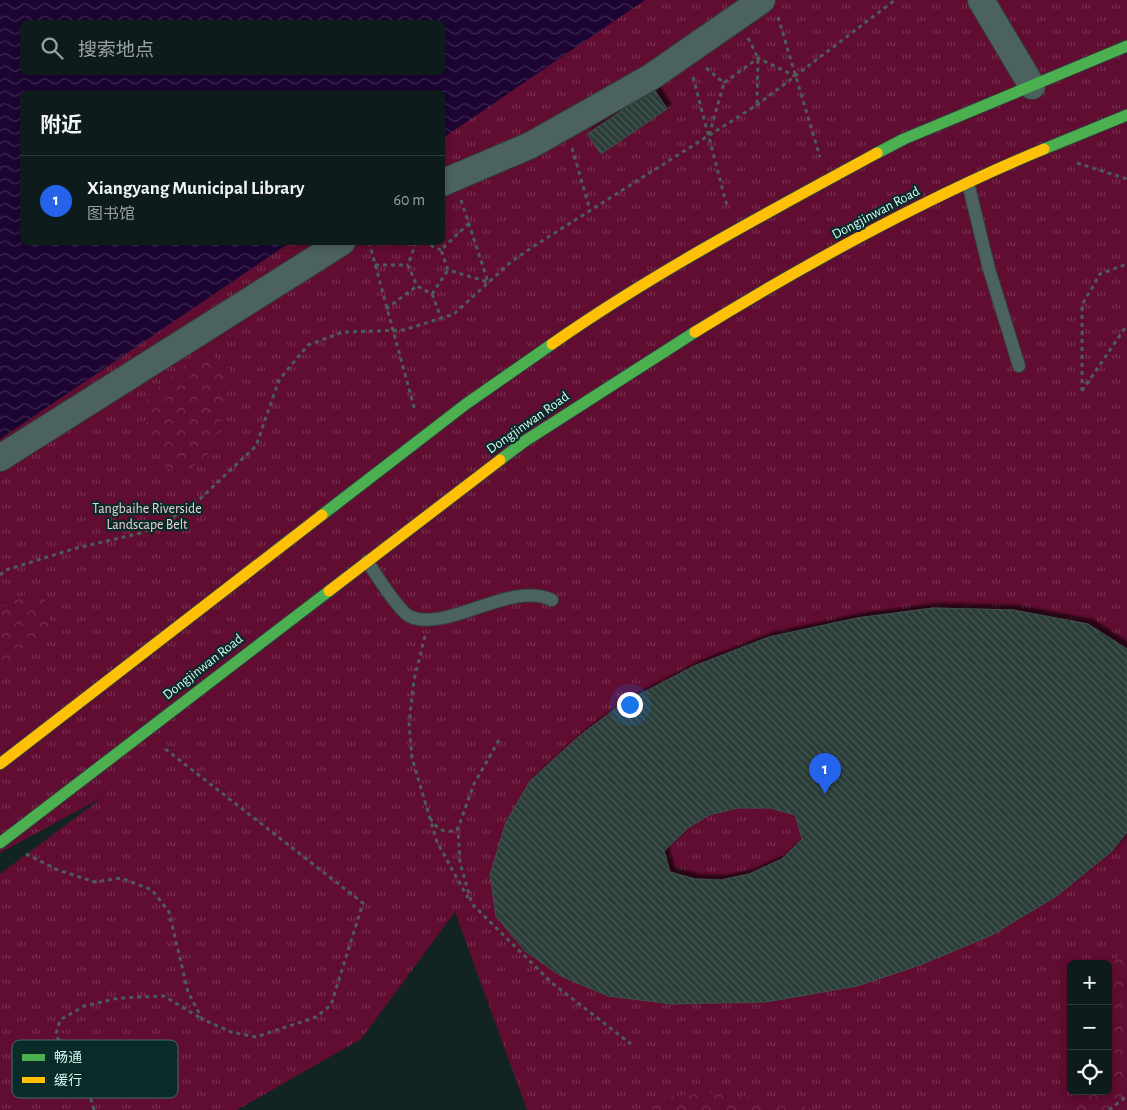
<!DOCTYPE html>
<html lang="zh">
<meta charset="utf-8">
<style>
:root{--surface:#0d1b1a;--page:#1b2827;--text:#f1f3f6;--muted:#9aa1a2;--line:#2d3939;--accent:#2563eb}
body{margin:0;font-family:"Alegreya Sans","Noto Sans SC",sans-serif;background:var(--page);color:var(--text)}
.controls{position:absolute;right:15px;bottom:15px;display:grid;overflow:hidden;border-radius:8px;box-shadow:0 2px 8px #0003}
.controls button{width:45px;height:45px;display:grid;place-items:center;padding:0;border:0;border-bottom:1px solid var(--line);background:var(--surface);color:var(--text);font:25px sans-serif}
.you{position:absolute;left:629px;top:704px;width:18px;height:18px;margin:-12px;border:4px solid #fff;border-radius:50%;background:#1a73e8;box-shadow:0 0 0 8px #1a73e833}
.badge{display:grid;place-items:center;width:32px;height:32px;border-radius:50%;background:var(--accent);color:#fff;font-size:16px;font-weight:700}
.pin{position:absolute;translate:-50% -41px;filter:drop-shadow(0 1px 2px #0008)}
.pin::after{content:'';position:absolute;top:26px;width:18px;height:15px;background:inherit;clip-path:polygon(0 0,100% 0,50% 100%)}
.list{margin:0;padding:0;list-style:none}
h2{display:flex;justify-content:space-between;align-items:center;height:65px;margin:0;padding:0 20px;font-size:21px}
h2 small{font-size:16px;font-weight:400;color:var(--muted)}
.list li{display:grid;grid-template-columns:32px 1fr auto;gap:15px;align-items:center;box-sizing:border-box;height:90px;padding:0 20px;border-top:1px solid var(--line)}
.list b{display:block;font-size:19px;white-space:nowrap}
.list p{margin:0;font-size:16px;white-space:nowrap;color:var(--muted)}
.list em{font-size:16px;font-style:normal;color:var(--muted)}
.icon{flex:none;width:28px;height:28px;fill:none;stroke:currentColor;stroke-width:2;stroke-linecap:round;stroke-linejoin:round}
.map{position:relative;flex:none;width:1127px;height:1110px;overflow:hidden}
.search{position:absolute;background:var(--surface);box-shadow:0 2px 8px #0003;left:20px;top:20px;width:425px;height:55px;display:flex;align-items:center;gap:12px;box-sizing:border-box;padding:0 18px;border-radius:8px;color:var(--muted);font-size:19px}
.panel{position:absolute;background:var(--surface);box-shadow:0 2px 8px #0003;left:20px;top:90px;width:425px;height:155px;border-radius:8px}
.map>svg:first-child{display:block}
.grass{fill:url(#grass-tufts);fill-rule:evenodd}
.forest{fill:url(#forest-crowns)}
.water{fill:url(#water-waves);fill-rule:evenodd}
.building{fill:url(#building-back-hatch);stroke:#3d514b;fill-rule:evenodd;filter:url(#shadow)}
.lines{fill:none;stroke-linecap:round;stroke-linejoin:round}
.lane-casing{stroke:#31403e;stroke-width:14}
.street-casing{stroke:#31403e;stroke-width:28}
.fast-casing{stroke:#31403e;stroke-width:13}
.slow-casing{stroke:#31403e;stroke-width:13}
.path{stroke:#4b5d5b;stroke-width:3;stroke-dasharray:4 4;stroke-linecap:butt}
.lane{stroke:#4c625f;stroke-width:12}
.street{stroke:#4c625f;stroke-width:26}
.fast{stroke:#4caf50;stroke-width:11}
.slow{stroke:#ffc107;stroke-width:11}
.labels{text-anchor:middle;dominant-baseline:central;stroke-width:4.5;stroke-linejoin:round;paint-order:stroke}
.street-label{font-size:14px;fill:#d9f9f3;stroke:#092c28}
.park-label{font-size:14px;fill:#efced5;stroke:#092c28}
.key{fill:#092c28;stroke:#476a65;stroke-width:1}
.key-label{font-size:14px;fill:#d9f9f3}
</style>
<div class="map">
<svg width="1127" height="1110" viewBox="0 0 1127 1110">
<defs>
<pattern id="grass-tufts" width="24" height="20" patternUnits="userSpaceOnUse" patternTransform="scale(1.25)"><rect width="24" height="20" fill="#610c31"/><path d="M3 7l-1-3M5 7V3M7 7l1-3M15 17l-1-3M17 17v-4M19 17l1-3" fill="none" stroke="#77304f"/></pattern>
<pattern id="forest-crowns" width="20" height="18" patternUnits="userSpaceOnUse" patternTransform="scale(1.25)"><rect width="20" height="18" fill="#610c31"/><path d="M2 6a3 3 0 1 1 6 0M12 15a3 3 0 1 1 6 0" fill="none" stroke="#77304f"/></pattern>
<pattern id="water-waves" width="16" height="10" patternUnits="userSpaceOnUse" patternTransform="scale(1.25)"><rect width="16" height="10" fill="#1c0433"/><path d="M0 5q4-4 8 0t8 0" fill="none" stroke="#3c2951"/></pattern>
<pattern id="building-back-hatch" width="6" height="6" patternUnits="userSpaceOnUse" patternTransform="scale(1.25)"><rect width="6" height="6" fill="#2a3d38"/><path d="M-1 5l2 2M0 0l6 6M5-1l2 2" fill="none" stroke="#485a55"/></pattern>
<filter id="shadow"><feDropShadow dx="4.5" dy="-4.5" stdDeviation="1" flood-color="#0009"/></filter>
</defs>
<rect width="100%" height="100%" fill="#112422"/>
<path class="grass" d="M644,0H1127V1110H527L455,912L361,1039L237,1110H0V874L103,797L0,853V439L289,243L442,242L443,137ZM1071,964H1108V1091H1071Z"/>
<g class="forest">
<polygon points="212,354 230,369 221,420 208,455 181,476 164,466 147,431 147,399 180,368"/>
<polygon points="32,591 44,596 50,622 44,641 0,680 0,608"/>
<polygon points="1127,945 1127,1110 1073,1110 1075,1091 1108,1091 1108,970"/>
<polygon points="706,1092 796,1103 813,1110 645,1110 641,1101"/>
</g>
<path class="water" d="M0,0H645L443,138L442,92H22V242L289,243L0,439ZM22,22H442V72H22Z"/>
<g class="building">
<polygon points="654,89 667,109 601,154 587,134"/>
<path d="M933,608L1013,610L1088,624L1127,649V832L1112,851L1058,895L992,935L920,965L857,986L766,1002L672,1004L608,996L561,976L525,951L496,916L490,875L506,822L530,781L578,737L623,703L694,666L769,637L857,618ZM738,808H770L795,815L802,839L782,859L749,874L721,880L695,879L670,872L664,851L688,828L709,815Z"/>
</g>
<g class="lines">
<g class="lane-casing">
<g id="lane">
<polyline points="968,183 989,269 1019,366"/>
<path d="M367,561C375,573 398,610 409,616C446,634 510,580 552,600"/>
</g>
</g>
<g class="street-casing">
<g id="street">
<polyline points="981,0 1032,86"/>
<polyline points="442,183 531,145 651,77 762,0"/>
<polyline points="0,458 342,242"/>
</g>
</g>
<g class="fast-casing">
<g id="fast">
<polyline points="1044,149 1127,115"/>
<polyline points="877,153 904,139 1127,46"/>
<polyline points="500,460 525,441 695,332"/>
<polyline points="322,515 466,404 552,344"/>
<polyline points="0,843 329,591"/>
</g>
</g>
<g class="slow-casing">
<g id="slow">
<path d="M695,332C807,263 923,199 1044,149"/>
<path d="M552,344C655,272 767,213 877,153"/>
<polyline points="329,591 500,460"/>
<polyline points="0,764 322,515"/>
</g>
</g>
<g class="path">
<polyline points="778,17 820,157"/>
<polyline points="748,38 758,58 757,104"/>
<polyline points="706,68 724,83 758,58 795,76"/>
<polyline points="693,77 727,206"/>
<polyline points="709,135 724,83"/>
<polyline points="572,148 590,210"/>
<polyline points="1077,163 1127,179"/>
<polyline points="461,200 488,282"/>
<polyline points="469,223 441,250 448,270 488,282"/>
<polyline points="369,242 415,411"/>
<polyline points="416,242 408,265 417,286 432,294 448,270"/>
<polyline points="423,242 441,250"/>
<polyline points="375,265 408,265"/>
<polyline points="432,294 441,318"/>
<polyline points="386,309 417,286"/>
<polyline points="1082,391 1082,305 1100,274 1127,264"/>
<polyline points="1082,391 1127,325"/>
<polyline points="0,575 6,570 73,549 141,533 166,522 201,498 256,446 279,380 308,345 343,332 404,330 454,314 511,262 534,246 757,105 895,0"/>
<polyline points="425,636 414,680 409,723 412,758 437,842 468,898"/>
<polyline points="499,740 474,784 458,828 460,863 472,904 552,983 631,1044"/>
<path d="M430,818C437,829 446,836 458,828"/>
<polyline points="26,854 58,870 95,882 121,878 152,890 169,912 188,992 202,1019 231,1032 256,1037 316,1017 331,1005 363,903 164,748"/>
<polyline points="94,1110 82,1068 64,1052 56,1034 60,1020 84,1006 119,998 164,996 202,1019"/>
<polyline points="1109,1110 1127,1096"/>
</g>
<use href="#lane" class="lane"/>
<use href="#street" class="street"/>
<use href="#fast" class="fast"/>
<use href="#slow" class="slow"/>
</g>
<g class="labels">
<g class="street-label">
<text transform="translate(876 213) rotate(-28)">Dongjinwan Road</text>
<text transform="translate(528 423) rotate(-35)">Dongjinwan Road</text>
<text transform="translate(203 667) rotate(-38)">Dongjinwan Road</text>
</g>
<g class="park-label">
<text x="147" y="509">Tangbaihe Riverside<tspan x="147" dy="16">Landscape Belt</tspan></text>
</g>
</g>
<rect x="12" y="1040" width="166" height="58" rx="8" class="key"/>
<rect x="22" y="1054" width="23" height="7" fill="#4caf50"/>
<rect x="22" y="1077" width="23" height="6" fill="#ffc107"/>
<g class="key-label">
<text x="54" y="1062">畅通</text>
<text x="54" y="1085">缓行</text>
</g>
</svg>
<div class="controls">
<button>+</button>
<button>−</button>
<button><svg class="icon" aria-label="locate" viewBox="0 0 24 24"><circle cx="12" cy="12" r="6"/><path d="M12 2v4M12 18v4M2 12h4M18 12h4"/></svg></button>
</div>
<div class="you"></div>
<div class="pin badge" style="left:825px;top:794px">1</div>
<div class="search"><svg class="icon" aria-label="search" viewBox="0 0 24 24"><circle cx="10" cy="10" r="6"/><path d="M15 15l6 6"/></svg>搜索地点</div>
<section class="panel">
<h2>附近<small></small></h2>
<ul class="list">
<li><span class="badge">1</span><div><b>Xiangyang Municipal Library</b><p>图书馆</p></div><em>60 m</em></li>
</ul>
</section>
</div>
